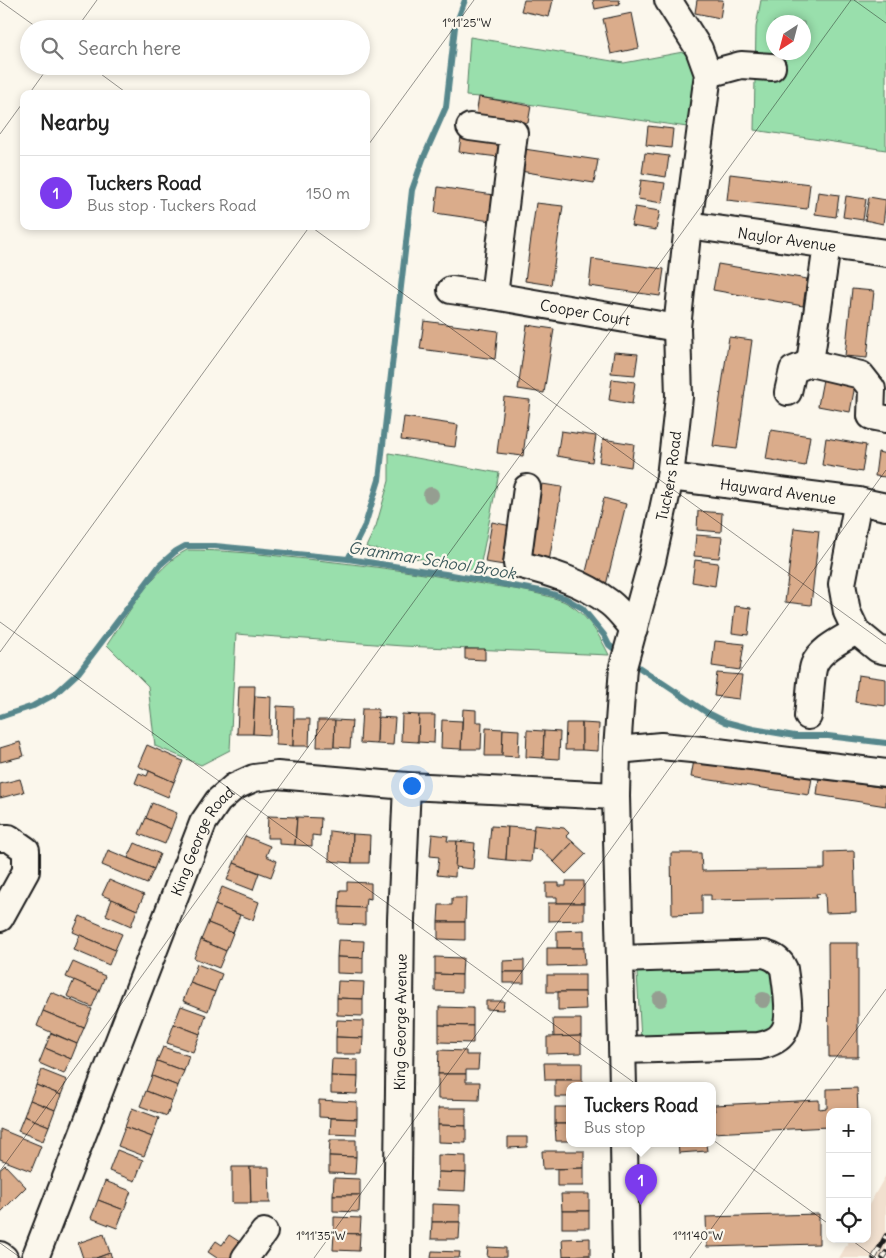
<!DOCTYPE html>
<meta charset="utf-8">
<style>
:root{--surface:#fff;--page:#f2f2f2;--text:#222;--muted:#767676;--line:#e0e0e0;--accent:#7c3aed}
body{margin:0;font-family:Delius,sans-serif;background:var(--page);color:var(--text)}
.controls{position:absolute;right:15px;bottom:15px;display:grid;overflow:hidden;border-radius:10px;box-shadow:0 2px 8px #0003}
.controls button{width:45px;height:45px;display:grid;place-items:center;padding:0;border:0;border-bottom:1px solid var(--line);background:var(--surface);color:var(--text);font:25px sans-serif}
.compass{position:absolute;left:766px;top:15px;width:45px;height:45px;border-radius:50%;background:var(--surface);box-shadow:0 2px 8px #0003;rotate:216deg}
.you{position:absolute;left:411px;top:785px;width:18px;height:18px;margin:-12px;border:4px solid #fff;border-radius:50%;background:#1a73e8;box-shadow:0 0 0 8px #1a73e833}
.badge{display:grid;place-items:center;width:32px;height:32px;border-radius:50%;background:var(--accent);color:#fff;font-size:16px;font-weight:700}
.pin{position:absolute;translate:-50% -41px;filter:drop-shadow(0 1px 2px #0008)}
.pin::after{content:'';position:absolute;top:26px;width:18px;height:15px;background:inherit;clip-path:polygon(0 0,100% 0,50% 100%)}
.popup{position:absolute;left:566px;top:1082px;width:150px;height:65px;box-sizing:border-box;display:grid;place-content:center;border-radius:10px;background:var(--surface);filter:drop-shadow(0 1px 4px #0005);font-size:16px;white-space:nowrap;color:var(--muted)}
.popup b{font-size:19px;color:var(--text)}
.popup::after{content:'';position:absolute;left:50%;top:100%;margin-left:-10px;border:10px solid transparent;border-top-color:var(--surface)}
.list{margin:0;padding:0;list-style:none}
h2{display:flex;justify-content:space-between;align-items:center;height:65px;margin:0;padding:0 20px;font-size:21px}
h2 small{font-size:16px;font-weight:400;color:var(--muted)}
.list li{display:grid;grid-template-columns:32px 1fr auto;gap:15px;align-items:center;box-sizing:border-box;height:75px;padding:0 20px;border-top:1px solid var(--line)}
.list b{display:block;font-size:19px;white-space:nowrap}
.list p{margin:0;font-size:16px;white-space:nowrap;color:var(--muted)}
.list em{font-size:16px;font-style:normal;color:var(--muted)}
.icon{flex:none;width:28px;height:28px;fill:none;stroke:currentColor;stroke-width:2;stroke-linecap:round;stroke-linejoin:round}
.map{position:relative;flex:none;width:886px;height:1258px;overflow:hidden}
.search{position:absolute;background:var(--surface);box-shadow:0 2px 8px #0003;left:20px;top:20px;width:350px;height:55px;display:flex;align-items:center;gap:12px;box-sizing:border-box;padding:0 18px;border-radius:28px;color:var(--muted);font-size:19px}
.panel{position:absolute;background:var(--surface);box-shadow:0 2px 8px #0003;left:20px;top:90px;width:350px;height:140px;border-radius:10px}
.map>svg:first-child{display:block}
.built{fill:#f1e0cf}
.green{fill:#99dfac;stroke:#5a7e64;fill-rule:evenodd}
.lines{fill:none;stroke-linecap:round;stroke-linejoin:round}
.stream{stroke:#57878c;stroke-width:6}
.building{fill:#daac8b;stroke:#1c1c1c}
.minor-casing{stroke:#1c1c1c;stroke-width:30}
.minor{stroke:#fbf7ec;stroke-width:26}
.rail-casing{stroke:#1c1c1c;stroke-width:5.5}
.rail{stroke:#fbf7ec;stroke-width:4;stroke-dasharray:11;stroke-linecap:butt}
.tree{fill:#959e91}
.ticks{fill:none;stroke:#1c1c1c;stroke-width:1;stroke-opacity:0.45}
.labels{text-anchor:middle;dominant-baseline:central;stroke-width:4.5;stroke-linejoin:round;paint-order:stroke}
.street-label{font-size:15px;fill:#1c1c1c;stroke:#fbf7ec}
.water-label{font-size:16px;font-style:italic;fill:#3e5b5d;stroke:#fbf7ec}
.ticks-label{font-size:12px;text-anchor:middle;fill:#1c1c1c;stroke:#fbf7ec;stroke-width:4.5;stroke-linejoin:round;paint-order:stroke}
</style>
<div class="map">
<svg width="886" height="1258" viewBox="0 0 886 1258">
<rect width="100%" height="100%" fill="#fbf7ec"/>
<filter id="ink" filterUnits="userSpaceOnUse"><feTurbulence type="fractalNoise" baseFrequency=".02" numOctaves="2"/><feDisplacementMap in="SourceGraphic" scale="10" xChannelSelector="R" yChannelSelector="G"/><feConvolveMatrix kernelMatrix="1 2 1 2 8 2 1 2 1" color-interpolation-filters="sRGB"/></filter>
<g filter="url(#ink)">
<polygon class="built" points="886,1175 886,1258 839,1258 850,1239 867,1239 867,1208"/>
<g class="green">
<path d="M761,0H886V150L754,130L756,27ZM774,22H804V52H774Z"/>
<polygon points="470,37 624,63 699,49 701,129 479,97 466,96"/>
<polygon points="389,453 499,473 479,572 366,547 376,526 389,481"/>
<path d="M187,550C224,550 260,554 297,558C357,564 418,572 477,583C505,588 536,591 563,601C585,611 599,634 609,655L403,646L236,634L230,750L201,765L155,746L148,686L107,645C127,615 155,566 187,550Z"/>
<polygon points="771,965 781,1015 771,1034 641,1039 637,973 642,968"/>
</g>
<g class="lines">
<g class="stream">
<polyline points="348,559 365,525 379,480 412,190 423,159 446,107 455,27 465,0"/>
<polyline points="631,662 706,712 726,722 753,729 795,736 828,736 886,743"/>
<polyline points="0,717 33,706 55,694 79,672 160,565 176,551 185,546 215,546 348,559 452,575 546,592 565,598 582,608 604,635 609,645 619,653"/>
</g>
</g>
<g class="building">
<polygon points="524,0 553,0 549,17 521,11"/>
<polygon points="593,0 619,0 620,4 595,9"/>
<polygon points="697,0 723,0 720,18 695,13"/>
<polygon points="632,13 639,48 611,54 603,19"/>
<polygon points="479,97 531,106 528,123 476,115"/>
<polygon points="648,126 673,129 671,148 646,145"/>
<polygon points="461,137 500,143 498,157 459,152"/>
<polygon points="524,149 598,160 594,183 520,171"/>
<polygon points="645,153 669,156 666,177 642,173"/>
<polygon points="730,174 810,184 807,209 727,200"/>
<polygon points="641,180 665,183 662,203 638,199"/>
<polygon points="438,187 494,195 491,221 435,213"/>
<polygon points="818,192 839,195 836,217 815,214"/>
<polygon points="846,196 866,199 863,220 843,217"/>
<polygon points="869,197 886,200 883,224 865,220"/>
<polygon points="536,203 563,206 551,285 525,281"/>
<polygon points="635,207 660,211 656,230 631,226"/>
<polygon points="592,259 664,269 660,296 589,286"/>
<polygon points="718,264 807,279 803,306 713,290"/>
<polygon points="852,289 874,291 867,358 845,356"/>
<polygon points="424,321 498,331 495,359 420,349"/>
<polygon points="527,325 554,329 544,393 518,389"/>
<polygon points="729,337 752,340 737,449 713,446"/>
<polygon points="614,352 638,354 635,375 611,373"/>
<polygon points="824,374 856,380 850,412 818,406"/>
<polygon points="612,379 635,382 632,404 609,400"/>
<polygon points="504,397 530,400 523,456 497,453"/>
<polygon points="404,417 458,425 455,447 401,440"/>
<polygon points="771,430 810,436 805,466 766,459"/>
<polygon points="561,431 596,436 592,462 557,456"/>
<polygon points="826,438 866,445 862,472 822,465"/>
<polygon points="603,439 634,444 631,467 599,462"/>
<polygon points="878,452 886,454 886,477 875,476"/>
<polygon points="542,484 562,487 548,567 529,563"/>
<polygon points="604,498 626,504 606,585 584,580"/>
<polygon points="698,511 722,513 721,532 697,530"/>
<polygon points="492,522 511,526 504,565 485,562"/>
<polygon points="794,528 819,531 811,605 785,602"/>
<polygon points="696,535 722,537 719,558 694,556"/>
<polygon points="695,560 718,563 715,586 692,582"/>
<polygon points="735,606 751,608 748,635 732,633"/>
<polygon points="715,641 744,644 740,670 712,666"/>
<polygon points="465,649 485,649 485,660 465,659"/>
<polygon points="717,673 742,675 739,699 714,696"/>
<polygon points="858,675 886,679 886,706 855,702"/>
<polygon points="239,686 255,686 253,734 237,734"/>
<polygon points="255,696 271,697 270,735 253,734"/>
<polygon points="277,706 294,707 293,746 276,745"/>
<polygon points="362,709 378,709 377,744 360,743"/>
<polygon points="463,709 476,710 476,722 482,722 481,749 461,749"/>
<polygon points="402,714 419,715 418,742 401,741"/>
<polygon points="419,715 435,715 434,743 418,742"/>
<polygon points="378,717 395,718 393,745 377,744"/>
<polygon points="294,719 310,719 309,746 293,746"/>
<polygon points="318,720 335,720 334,747 317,747"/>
<polygon points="335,720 352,721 350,748 334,747"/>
<polygon points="442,720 462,721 461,749 441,748"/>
<polygon points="566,723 582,723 582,750 565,750"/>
<polygon points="582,723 599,724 598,751 582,750"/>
<polygon points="486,728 503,729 502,756 485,756"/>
<polygon points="503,729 519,730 518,757 502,756"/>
<polygon points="527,730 544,731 543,758 526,757"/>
<polygon points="544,731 560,732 559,759 543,758"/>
<polygon points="20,742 24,756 0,762 0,748"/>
<polygon points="147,745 183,761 174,782 138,766"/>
<polygon points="694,760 812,778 809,795 691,777"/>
<polygon points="149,771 174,782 168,797 135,783 139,773 147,776"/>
<polygon points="819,778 886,788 886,806 817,795"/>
<polygon points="20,779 24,792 0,798 0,784"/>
<polygon points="152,803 177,813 171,829 146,818"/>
<polygon points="268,816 297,817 295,845 279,844 279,838 267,838"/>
<polygon points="297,817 321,818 320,836 312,835 312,846 295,845"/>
<polygon points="146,818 171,829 165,844 139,834"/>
<polygon points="534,825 564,828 569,833 566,836 573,842 554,862 541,850 532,849"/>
<polygon points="491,826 508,827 506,860 488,858"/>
<polygon points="508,827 534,829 531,862 506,860"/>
<polygon points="330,831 353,834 352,863 329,861"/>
<polygon points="353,834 370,835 369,863 352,863"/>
<polygon points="432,834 448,836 447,841 457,841 455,877 437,875 439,857 430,856"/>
<polygon points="245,836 270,846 266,856 277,861 271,877 234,863"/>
<polygon points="457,841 475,843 473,869 455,867"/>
<polygon points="573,842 586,854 566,874 554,862"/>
<polygon points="135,843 160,854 154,869 128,858"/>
<polygon points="108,850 154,869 147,884 102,865"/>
<polygon points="854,851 856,912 826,913 825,893 816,894 817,898 711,900 711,895 702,895 702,914 672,915 671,853 701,853 702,871 825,869 825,852"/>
<polygon points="234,863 259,873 253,890 227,880"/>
<polygon points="109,880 144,895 137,910 102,895"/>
<polygon points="566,881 584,881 584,903 557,903 557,897 546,897 546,883 559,883 559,886 566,886"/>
<polygon points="347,882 371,883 371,899 366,898 365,908 339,907 340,890 347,890"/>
<polygon points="222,887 259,902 253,920 215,905"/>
<polygon points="452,898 466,898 465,922 438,922 439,905 452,905"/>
<polygon points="112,899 137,910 131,926 106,915"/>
<polygon points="548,903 584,903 584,920 548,921"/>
<polygon points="215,905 240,915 233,933 208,923"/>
<polygon points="339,907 365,908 365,925 339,924"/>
<polygon points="80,916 122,934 115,950 73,932"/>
<polygon points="438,922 465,922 465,940 438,939"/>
<polygon points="208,923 233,933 226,951 201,940"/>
<polygon points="584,930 584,948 557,948 557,931"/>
<polygon points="80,935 115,950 109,965 74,950"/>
<polygon points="201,940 226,951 219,968 194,958"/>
<polygon points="338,940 364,941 363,958 337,957"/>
<polygon points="828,943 858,943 858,1057 829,1057"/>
<polygon points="547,948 584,948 585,965 547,966"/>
<polygon points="337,957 363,958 363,974 337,973"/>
<polygon points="435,957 463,958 462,975 435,974"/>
<polygon points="524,960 524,972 503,972 503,961"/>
<polygon points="73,962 105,976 99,991 66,977"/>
<polygon points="197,964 222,974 215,992 190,983"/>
<rect x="503" y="972" width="21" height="11"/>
<polygon points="435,974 462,975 462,992 435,991"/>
<rect x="547" y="975" width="38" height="17"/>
<polygon points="74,980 99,991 92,1007 67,996"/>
<polygon points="338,981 364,982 363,999 337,998"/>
<polygon points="190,983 215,992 208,1011 183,1001"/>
<polygon points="51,992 92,1009 84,1028 43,1011"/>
<polygon points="558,992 585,992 586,1009 558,1010"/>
<polygon points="337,998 363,999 363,1016 337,1015"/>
<polygon points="486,1001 504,1001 503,1010 486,1009"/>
<polygon points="181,1006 206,1015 200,1034 174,1024"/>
<polygon points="439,1007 473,1008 473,1026 439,1025"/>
<polygon points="43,1011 84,1028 77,1044 37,1026"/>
<polygon points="553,1019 581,1019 581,1036 554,1037"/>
<polygon points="337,1020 363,1021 363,1038 336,1037"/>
<polygon points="174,1024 200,1034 193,1052 167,1043"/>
<polygon points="439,1025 473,1026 473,1043 439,1042"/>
<polygon points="51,1033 77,1044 71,1059 45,1048"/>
<polygon points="581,1036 581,1053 547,1054 547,1037"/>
<polygon points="336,1037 363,1038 362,1054 336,1054"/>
<polygon points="163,1047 189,1056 184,1071 157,1061"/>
<polygon points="45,1048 71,1059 64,1074 39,1063"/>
<polygon points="439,1050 466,1051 466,1055 479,1055 478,1070 466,1070 466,1074 438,1074"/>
<polygon points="332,1059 358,1060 358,1077 331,1076"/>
<polygon points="157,1061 184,1071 178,1086 152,1076"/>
<polygon points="544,1063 582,1063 582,1080 545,1080"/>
<polygon points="42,1070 67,1080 61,1095 36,1085"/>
<polygon points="438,1074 466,1074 466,1082 480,1082 479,1100 438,1099"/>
<polygon points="152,1076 178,1086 172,1101 146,1091"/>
<polygon points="331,1076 358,1077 357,1094 331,1093"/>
<polygon points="555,1080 582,1080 582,1086 570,1086 570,1097 555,1097"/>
<polygon points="36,1085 61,1095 55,1110 30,1100"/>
<polygon points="857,1088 858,1112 830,1112 830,1143 829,1127 712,1133 712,1111 715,1111 714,1105 819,1100 819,1109 827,1108 827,1089"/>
<polygon points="146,1091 172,1101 167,1116 140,1106"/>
<polygon points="30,1100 55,1110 49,1126 24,1116"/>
<polygon points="319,1100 357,1102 357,1119 319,1117"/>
<rect x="555" y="1107" width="15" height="17"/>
<polygon points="132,1108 159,1118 152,1137 125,1127"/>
<polygon points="438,1108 466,1108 466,1126 438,1125"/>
<polygon points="24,1116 49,1126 43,1141 18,1131"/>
<polygon points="331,1118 357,1119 356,1135 330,1134"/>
<polygon points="555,1124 570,1124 570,1141 556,1141"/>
<polygon points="438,1125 466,1126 466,1143 438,1142"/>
<polygon points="125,1127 152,1137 144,1156 118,1146"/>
<polygon points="0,1129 41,1146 31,1171 0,1159"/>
<polygon points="508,1137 527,1137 527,1147 508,1148"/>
<polygon points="330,1140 356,1140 356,1157 329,1156"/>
<polygon points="678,1144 706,1144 707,1151 679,1153"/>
<polygon points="117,1150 143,1160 135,1181 109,1171"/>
<polygon points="542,1151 584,1151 584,1168 543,1169"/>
<polygon points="438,1155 466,1156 466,1173 438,1172"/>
<polygon points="329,1156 356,1157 355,1174 329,1173"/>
<polygon points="5,1165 26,1187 0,1213 0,1170"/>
<polygon points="232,1167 250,1167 251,1203 232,1203"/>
<polygon points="250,1167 269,1167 270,1203 251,1203"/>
<polygon points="584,1168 584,1186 557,1186 557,1169"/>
<polygon points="438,1172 466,1173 465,1191 437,1190"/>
<polygon points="334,1178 360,1179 360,1195 333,1195"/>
<polygon points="105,1181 131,1191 124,1210 98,1200"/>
<polygon points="561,1194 589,1194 589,1211 562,1211"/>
<polygon points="333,1195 360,1195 359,1212 333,1211"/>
<polygon points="98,1200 124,1210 117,1228 91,1218"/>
<polygon points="432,1204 460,1205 460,1222 432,1222"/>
<rect x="562" y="1211" width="27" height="17"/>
<polygon points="819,1214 819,1244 707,1247 706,1217"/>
<polygon points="334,1217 361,1218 360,1234 334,1233"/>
<polygon points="432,1222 460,1222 459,1239 431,1239"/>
<polygon points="334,1233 360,1234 359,1251 333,1250"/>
<polygon points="104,1234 110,1253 96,1258 83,1258 78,1243"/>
<polygon points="229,1235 243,1244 233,1258 217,1258 208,1252 216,1241 222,1245"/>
<polygon points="590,1238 590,1255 563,1256 562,1239"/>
<polygon points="488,1247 506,1248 506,1257 487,1257"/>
<polygon points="432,1251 460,1252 459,1258 431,1258"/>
<polygon points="110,1253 112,1258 96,1258"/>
<polygon points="590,1255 590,1258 563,1258 563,1256"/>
</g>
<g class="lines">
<g class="minor-casing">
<g id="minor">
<polyline points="708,74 741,65 772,67"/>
<polyline points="470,127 514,133 494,296"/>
<path id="s1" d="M688,225L886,253"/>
<polyline points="827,245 810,363 861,375 872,389 871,416 886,419"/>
<path id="s2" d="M451,290L494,296L677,328"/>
<polyline points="788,392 793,370 810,363"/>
<path id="s3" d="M670,477L858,501L886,507"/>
<path d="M527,488L517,564C549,572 583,582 610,603C619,610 626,620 634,629"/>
<polyline points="858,501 842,584 847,612 856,631 878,649 886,651"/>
<path d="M808,716C810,703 810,677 814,665C820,649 843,639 856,631"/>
<polyline points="617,750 661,746 702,750 886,773"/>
<polyline points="0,838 9,838 26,850 26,871 0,918"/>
<path d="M621,959L764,954C773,956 780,960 784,969C786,985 793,1020 783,1033C778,1041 768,1044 759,1046L623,1050"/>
<path id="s4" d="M623,1086L616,796L617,750L623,667L652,561L670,477L679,397L677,328L688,225L708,74L699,49L668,0"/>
<polyline points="624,1144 626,1258"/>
<polyline points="0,1255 4,1258"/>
<path id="s5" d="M35,1258L203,823L218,801L234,787L254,778L277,775L407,786L616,796"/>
<polyline points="245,1258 264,1232"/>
<path id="s6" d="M397,1258L401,919L407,786"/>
</g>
</g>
<use href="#minor" class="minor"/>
<g class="rail-casing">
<g id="rail">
<polyline points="874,1258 886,1236"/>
<polyline points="883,1258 886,1253"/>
</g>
</g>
<use href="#rail" class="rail"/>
</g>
<g class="tree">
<circle cx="431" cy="495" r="8"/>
<circle cx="660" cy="999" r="8"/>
<circle cx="763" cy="1000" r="8"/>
</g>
</g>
<path class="ticks" d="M854,0L886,23M0,1L39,29M76,29L97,0M90,66L128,94M29,94L49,66M0,134L24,101M366,148L474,0M310,226L886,644M0,622L830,1225M0,652L310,226M0,1171L851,0M850,1239L876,1258M0,1243L21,1258M314,1258L886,470M690,1258L886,989"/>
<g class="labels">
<g class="street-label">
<text stroke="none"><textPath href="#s1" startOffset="100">Naylor Avenue</textPath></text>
<text stroke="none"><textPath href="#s2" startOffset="136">Cooper Court</textPath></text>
<text stroke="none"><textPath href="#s4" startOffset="616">Tuckers Road</textPath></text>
<text stroke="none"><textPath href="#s3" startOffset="109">Hayward Avenue</textPath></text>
<text stroke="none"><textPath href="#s5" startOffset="450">King George Road</textPath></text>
<text stroke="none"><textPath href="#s6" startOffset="236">King George Avenue</textPath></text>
</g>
<g class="water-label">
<text transform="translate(432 560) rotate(9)">Grammar School Brook</text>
</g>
</g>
<g class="ticks-label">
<text x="467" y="27">1°11'25"W</text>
<text x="321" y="1240">1°11'35"W</text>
<text x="698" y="1240">1°11'40"W</text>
</g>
</svg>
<div class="controls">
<button>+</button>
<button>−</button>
<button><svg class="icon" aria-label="locate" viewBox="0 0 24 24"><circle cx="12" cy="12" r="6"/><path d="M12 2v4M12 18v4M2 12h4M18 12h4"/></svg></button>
</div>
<svg class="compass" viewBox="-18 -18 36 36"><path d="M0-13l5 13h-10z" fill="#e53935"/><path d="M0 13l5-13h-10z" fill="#767676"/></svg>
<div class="you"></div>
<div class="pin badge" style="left:641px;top:1205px">1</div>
<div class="popup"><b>Tuckers Road</b>Bus stop</div>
<div class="search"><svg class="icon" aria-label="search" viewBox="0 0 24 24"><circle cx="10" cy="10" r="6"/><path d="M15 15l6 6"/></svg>Search here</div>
<section class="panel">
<h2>Nearby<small></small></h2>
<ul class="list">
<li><span class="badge">1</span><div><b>Tuckers Road</b><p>Bus stop · Tuckers Road</p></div><em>150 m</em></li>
</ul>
</section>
</div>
